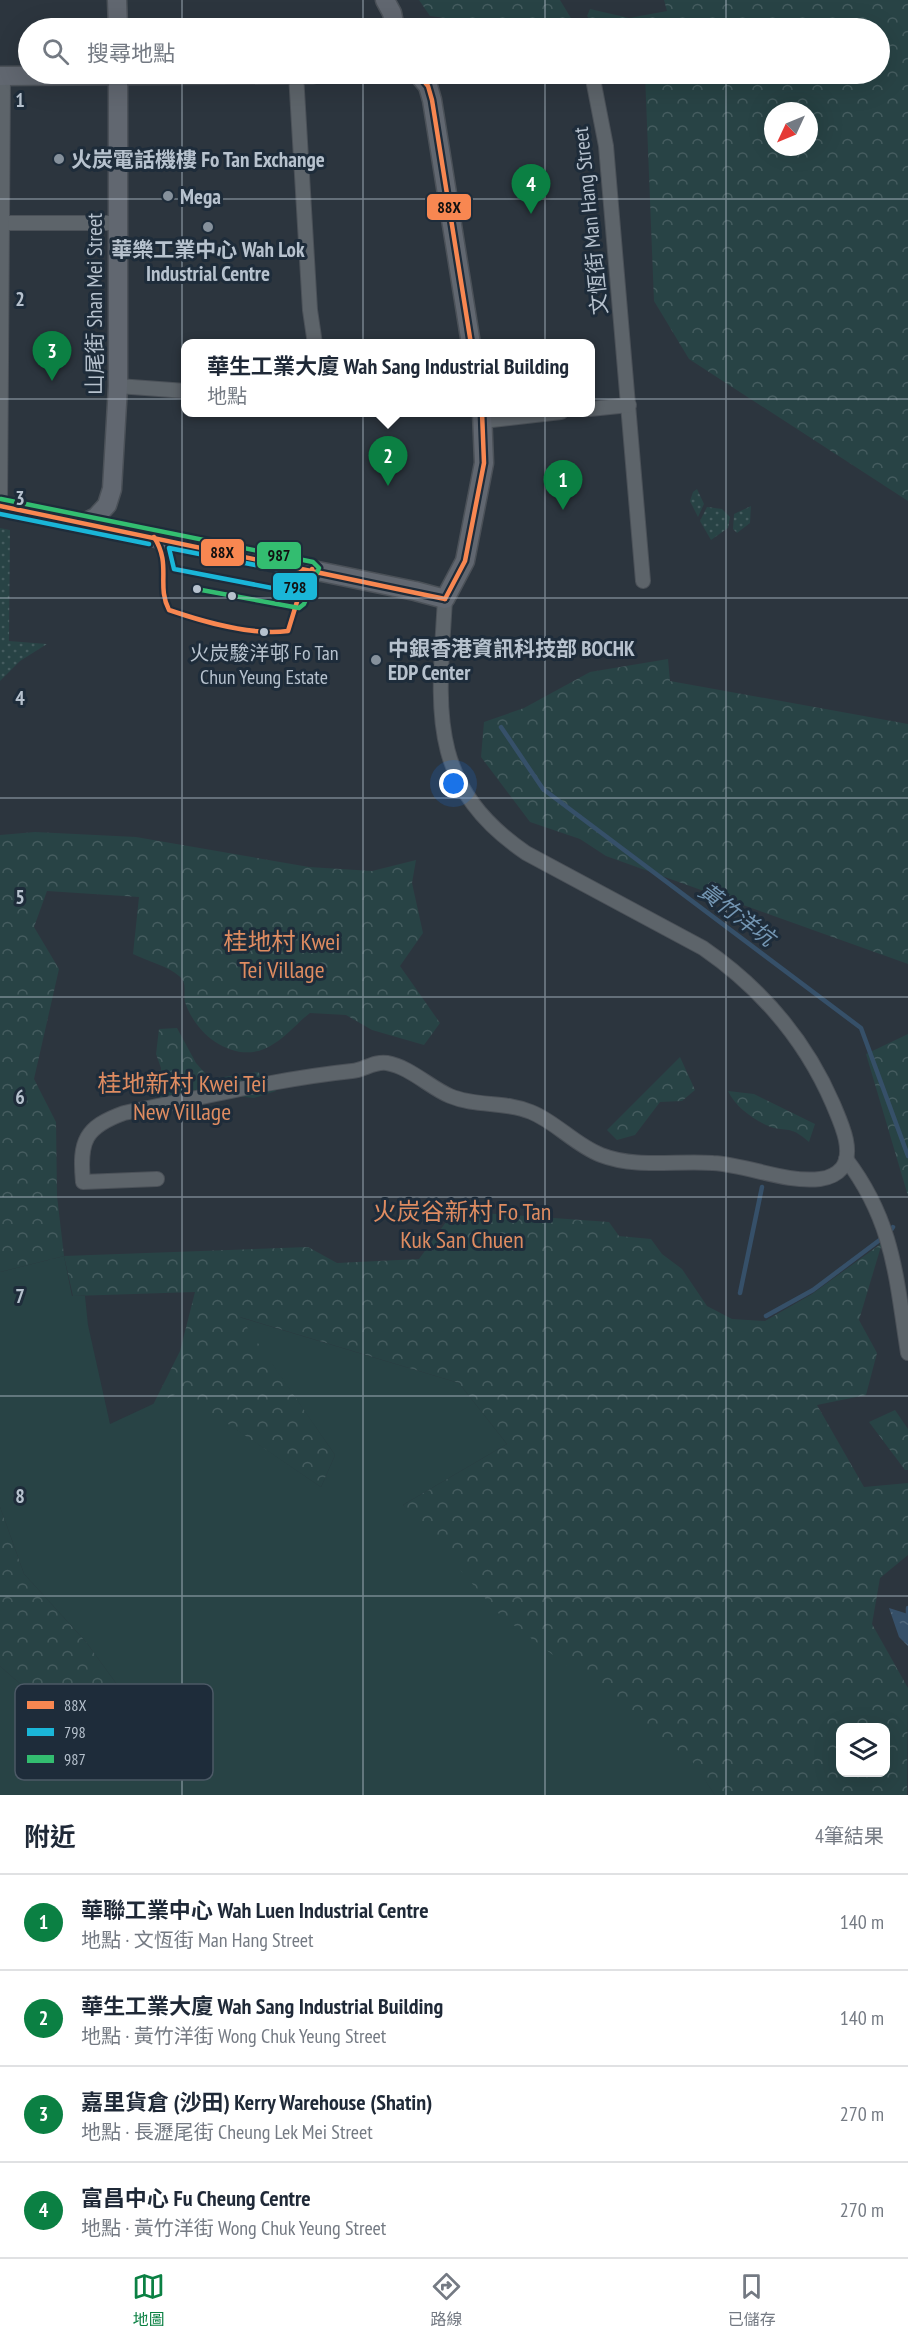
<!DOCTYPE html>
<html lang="zh-TW">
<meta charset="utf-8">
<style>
:root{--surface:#fff;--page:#f6f6f7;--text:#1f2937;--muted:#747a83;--line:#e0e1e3;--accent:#0b8043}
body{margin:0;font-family:"PT Sans Narrow","Noto Sans TC",sans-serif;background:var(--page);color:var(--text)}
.controls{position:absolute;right:18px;bottom:18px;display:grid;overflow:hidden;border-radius:12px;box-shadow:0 6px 24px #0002}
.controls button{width:54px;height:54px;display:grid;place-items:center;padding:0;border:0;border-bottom:2px solid var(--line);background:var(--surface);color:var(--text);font:30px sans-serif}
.compass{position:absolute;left:764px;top:102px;width:54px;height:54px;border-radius:50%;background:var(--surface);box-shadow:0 6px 24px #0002;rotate:226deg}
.you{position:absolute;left:454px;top:784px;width:21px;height:21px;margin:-15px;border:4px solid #fff;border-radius:50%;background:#1a73e8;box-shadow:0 0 0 9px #1a73e833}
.badge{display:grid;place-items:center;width:39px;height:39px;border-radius:50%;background:var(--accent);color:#fff;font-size:20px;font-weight:700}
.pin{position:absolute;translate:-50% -50px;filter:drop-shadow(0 2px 3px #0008)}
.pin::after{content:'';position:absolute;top:32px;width:21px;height:18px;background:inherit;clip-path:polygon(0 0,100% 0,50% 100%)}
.popup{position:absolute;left:181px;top:339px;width:414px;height:78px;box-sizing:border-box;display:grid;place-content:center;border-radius:12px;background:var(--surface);filter:drop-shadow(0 2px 4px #0005);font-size:20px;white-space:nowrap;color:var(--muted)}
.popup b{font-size:22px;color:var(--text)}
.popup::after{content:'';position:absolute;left:50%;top:100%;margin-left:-12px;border:12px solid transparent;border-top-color:var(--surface)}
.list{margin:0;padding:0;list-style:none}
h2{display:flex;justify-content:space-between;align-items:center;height:78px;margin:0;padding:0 24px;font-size:26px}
h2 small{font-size:20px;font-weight:400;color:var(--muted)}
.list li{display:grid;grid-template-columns:39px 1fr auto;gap:18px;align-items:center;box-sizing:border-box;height:96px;padding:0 24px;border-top:2px solid var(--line)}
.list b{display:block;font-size:22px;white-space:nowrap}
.list p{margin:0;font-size:20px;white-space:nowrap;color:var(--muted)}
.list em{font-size:20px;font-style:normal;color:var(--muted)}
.icon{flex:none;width:33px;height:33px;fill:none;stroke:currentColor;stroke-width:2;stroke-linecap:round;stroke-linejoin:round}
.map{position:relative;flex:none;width:908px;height:1795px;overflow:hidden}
.search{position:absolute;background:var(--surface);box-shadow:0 6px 24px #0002;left:18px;right:18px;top:18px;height:66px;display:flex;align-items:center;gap:15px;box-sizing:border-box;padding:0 21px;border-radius:33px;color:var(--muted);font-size:22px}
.sheet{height:462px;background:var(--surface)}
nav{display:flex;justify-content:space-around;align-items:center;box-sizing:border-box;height:84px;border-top:2px solid var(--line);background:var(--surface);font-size:16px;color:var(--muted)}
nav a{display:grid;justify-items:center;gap:3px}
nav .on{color:var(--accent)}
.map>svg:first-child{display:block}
.green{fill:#284345}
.forest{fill:url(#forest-crowns);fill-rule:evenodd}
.garden{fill:url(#garden-dots)}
.water{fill:url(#water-ripples)}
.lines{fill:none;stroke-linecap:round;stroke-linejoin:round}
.stream{stroke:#365069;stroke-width:4.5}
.street-casing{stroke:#4b5158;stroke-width:16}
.secondary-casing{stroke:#4b5158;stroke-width:21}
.street{stroke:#5d646a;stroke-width:14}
.secondary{stroke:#616770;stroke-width:18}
.bus-1-casing{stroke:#1e2c3a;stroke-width:9}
.bus-2-casing{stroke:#1e2c3a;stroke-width:9}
.bus-3-casing{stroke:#1e2c3a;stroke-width:9}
.bus-1{stroke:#f88751;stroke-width:4.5}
.bus-2{stroke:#1ab6d8;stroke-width:4.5}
.bus-3{stroke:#33bd70;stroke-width:4.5}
.grid{fill:none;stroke:#b7c2ce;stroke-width:1.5;stroke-opacity:0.55}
.poi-dot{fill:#86919c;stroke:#1e2c3a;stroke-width:2}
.bus-dot{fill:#b7c2ce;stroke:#1e2c3a;stroke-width:2}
.labels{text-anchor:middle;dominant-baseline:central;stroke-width:6;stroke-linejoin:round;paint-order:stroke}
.bus-label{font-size:20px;fill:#b7c2ce;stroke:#1e2c3a}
.poi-label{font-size:21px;font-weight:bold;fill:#b7c2ce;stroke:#1e2c3a;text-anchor:start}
.street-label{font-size:21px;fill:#b7c2ce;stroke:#1e2c3a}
.water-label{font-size:22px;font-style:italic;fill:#7496b3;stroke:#1e2c3a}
.quarter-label{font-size:24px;fill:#df8c61;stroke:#1e2c3a}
.key{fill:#1e2c3a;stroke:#4c5966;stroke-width:1.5}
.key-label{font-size:16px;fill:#b7c2ce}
.grid-label{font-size:20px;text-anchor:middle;font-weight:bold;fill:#b7c2ce;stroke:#1e2c3a;stroke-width:6;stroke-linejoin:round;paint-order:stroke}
.line-badge{stroke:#1e2c3a;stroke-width:2}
.pale-badge-label{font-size:16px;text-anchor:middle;font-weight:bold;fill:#111}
</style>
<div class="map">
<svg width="908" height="1795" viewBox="0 0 908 1795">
<defs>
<pattern id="forest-crowns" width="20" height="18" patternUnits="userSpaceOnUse" patternTransform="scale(1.5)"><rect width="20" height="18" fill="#284345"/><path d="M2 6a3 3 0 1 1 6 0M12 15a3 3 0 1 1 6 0" fill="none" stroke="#455c5f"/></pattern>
<pattern id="garden-dots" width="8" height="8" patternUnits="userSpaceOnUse" patternTransform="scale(1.5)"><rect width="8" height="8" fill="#284345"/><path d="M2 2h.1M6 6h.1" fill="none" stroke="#455c5f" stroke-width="1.8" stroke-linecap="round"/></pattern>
<pattern id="water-ripples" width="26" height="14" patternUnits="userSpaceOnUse" patternTransform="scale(1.5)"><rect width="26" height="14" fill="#365069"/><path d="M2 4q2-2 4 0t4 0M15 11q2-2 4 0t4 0" fill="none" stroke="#51687d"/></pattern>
</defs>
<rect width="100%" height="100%" fill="#2c353e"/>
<polygon class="green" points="64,1256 72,1296 85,1296 88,1325 110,1424 181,1391 321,1487 335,1455 239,1317 459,1383 507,1444 403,1505 632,1714 693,1761 715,1795 0,1795 0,1666 96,1750 134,1708 86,1642 24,1574 0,1507 0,1272"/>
<g class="forest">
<polygon points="419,0 560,0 577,28 439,28 452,19 430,16"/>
<path d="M664,0H908V501L689,359L654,301L645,74H880V28H596L587,16L590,9L629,18L667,11ZM773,111H809V147H773Z"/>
<polygon points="668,659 670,681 908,724 908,964 606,856 580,839 530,822 481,757 484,722 524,708 590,672"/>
<path d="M35,832L136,837L309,867L372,871L416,860L412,883L423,933L400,966L440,1023L424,1045L372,1030L346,1015L310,1013C298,1022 288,1035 275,1043C241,1068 197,1039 185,1002C183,993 188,983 179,976C168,966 147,961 133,954L139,897L47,891L34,927L59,969L34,1079L56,1122L57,1196L64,1256L308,1247L337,1263L419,1259L454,1211L609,1222L619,1236L651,1239L662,1254L682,1269L707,1306L732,1319L765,1321L812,1294L882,1243L859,1320L877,1353L866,1395L817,1405L864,1487L908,1483V1555L880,1578L872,1624L908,1688L907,1795H715L692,1761L498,1613L403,1505L507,1444L459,1383L240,1317L335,1455L321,1487L181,1392L153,1405L180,1351L195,1292L73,1296L64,1256L0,1272V835ZM840,1728H886V1772H840Z"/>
<polygon points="177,1028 196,1063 210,1079 258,1072 276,1091 254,1098 198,1092 160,1100 161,1068 156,1054 159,1029"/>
<polygon points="908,1034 908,1196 866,1054"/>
<polygon points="680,1057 695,1090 682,1101 660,1102 635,1135 617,1140 607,1130"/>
<path d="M728,1091L754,1094L815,1124L809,1142C788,1123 786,1134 766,1125C750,1117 735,1106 728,1091Z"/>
<polygon points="895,1410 908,1429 908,1470 905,1470 869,1422"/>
<polygon points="0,1507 24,1574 86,1642 134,1708 130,1748 96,1750 0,1666"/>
</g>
<g class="garden">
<polygon points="697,489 704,504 698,517 690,501 693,492"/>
<polygon points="751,506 750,523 737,533 733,529 734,514"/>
<polygon points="707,507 722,509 730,517 728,528 711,540 700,521"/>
<polygon points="0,528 10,530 9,641 47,644 20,661 0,681"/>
</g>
<polygon class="water" points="889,1608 908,1614 908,1646 899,1637"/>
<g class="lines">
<g class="stream">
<polyline points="501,727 543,789 861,1028 908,1156"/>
<polyline points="740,1293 762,1187"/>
<polyline points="766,1316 813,1290 889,1233 893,1227"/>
<polyline points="908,1608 908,1615"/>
</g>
<g class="street-casing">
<g id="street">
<polyline points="296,74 310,310 315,344"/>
<polyline points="592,74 606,146 643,581"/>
<polyline points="2,223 117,223"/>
<polyline points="118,386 186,391"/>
<polyline points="590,409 629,405"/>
<polyline points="483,421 561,412"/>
<polyline points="0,506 3,76"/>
<path d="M846,1159C894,1222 896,1278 908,1353"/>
<path d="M157,1179L83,1182C79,1141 85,1127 124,1113C200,1098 276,1079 352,1071C364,1070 374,1061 387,1063C410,1067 429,1087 450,1096C476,1107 505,1101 531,1112C556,1122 575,1145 601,1155C637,1169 676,1160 713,1163C748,1165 785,1183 820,1179C828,1178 837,1174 842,1168C855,1151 840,1121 833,1104C805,1039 761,988 703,948L526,853C425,784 439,707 445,599"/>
</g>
</g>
<g class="secondary-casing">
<g id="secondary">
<polyline points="117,0 118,28"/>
<polyline points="385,0 392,13 395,28"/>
<polyline points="418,74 428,86 432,100 471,344"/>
<polyline points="0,76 313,74"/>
<polyline points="0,506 415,591 445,599 465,561 484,463 482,412"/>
<polyline points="84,523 96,517 107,505 112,489 118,386 118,74"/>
</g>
</g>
<use href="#street" class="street"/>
<use href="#secondary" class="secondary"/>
<g class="bus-1-casing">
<g id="bus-1">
<polyline points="418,74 428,86 432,100 471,344"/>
<polyline points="0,506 445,599"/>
<path d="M154,537C172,565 156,585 169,610C204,622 251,636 288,631L300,592L312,569"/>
<polyline points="445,599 465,561 484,463 482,412"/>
</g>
</g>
<g class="bus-2-casing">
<g id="bus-2">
<polyline points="0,514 149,544"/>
<polygon points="169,548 301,574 293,592 174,569"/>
</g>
</g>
<g class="bus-3-casing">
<polyline id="bus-3" points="1,499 313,562 319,568 304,604 299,608 196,589"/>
</g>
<use href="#bus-1" class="bus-1"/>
<use href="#bus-2" class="bus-2"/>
<use href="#bus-3" class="bus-3"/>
</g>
<path class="grid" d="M182,0V28M363,0V28M545,0V28M726,0V28M182,74V1795M363,74V1795M545,74V1795M726,74V1795M0,199H908M0,399H908M0,598H908M0,798H908M0,997H908M0,1197H908M0,1396H908M0,1596H908"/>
<g class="poi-dot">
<circle cx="59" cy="159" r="6"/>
<circle cx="168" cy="196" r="6"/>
<circle cx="208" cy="227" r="6"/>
<circle cx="376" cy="660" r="6"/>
</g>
<g class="bus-dot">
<circle cx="197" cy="589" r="5"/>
<circle cx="232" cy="596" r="5"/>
<circle cx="264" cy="632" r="5"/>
</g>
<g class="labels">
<g class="bus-label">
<text x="264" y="653">火炭駿洋邨 Fo Tan<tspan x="264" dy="24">Chun Yeung Estate</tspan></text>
</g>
<g class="poi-label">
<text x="71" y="159">火炭電話機樓 Fo Tan Exchange</text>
<text x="180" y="196">Mega</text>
<text x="208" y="249" text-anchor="middle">華樂工業中心 Wah Lok<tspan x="208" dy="24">Industrial Centre</tspan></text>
<text x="388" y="648">中銀香港資訊科技部 BOCHK<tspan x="388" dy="24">EDP Center</tspan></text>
</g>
<g class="street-label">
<text transform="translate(590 221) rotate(-96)">文恆街 Man Hang Street</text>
<text transform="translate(94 304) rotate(-90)">山尾街 Shan Mei Street</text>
</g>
<g class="water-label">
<text transform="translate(737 914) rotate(37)">黃竹洋坑</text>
</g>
<g class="quarter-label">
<text x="282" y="941">桂地村 Kwei<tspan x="282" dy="28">Tei Village</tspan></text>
<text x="182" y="1083">桂地新村 Kwei Tei<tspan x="182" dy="28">New Village</tspan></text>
<text x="462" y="1211">火炭谷新村 Fo Tan<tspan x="462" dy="28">Kuk San Chuen</tspan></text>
</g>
</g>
<rect x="15" y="1684" width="198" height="96" rx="9" class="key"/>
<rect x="27" y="1701" width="27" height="8" fill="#f88751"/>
<rect x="27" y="1728" width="27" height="8" fill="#1ab6d8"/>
<rect x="27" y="1755" width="27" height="8" fill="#33bd70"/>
<g class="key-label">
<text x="64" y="1711">88X</text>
<text x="64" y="1738">798</text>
<text x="64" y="1765">987</text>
</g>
<g class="grid-label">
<text x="20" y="107">1</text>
<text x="20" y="306">2</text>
<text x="20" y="505">3</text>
<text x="20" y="705">4</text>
<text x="20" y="904">5</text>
<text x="20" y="1104">6</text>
<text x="20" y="1303">7</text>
<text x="20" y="1503">8</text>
</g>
<g class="line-badge">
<rect x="426" y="193" width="46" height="28" rx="6" fill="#f88751"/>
<rect x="200" y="538" width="45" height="29" rx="6" fill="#f88751"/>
<rect x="256" y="541" width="46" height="29" rx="6" fill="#33bd70"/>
<rect x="272" y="572" width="46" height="29" rx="6" fill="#1ab6d8"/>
</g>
<g class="pale-badge-label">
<text x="449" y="213">88X</text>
<text x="222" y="558">88X</text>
<text x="279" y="561">987</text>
<text x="295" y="593">798</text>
</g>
</svg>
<div class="controls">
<button><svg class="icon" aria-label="layers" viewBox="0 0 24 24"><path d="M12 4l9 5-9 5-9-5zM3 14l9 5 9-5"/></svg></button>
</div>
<svg class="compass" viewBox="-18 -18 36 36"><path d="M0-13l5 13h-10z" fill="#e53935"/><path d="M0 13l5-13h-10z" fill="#747a83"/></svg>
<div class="you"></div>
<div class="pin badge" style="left:563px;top:510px">1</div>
<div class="pin badge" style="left:388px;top:486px">2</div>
<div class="popup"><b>華生工業大廈 Wah Sang Industrial Building</b>地點</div>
<div class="pin badge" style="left:52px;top:381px">3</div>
<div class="pin badge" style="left:531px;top:214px">4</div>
<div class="search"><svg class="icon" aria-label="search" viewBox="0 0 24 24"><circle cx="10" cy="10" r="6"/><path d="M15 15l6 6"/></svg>搜尋地點</div>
</div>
<section class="sheet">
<h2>附近<small>4筆結果</small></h2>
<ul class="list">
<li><span class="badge">1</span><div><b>華聯工業中心 Wah Luen Industrial Centre</b><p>地點 · 文恆街 Man Hang Street</p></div><em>140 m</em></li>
<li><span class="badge">2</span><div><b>華生工業大廈 Wah Sang Industrial Building</b><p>地點 · 黃竹洋街 Wong Chuk Yeung Street</p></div><em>140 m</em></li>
<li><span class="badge">3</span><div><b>嘉里貨倉 (沙田) Kerry Warehouse (Shatin)</b><p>地點 · 長瀝尾街 Cheung Lek Mei Street</p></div><em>270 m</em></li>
<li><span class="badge">4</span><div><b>富昌中心 Fu Cheung Centre</b><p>地點 · 黃竹洋街 Wong Chuk Yeung Street</p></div><em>270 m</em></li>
</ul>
</section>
<nav>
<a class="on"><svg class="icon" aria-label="map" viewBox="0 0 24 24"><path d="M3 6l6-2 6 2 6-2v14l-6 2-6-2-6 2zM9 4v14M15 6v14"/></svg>地圖</a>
<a><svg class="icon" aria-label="directions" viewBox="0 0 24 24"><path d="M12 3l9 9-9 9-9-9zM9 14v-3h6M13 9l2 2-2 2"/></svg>路線</a>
<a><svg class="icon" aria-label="saved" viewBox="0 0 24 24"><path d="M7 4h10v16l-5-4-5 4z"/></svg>已儲存</a>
</nav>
